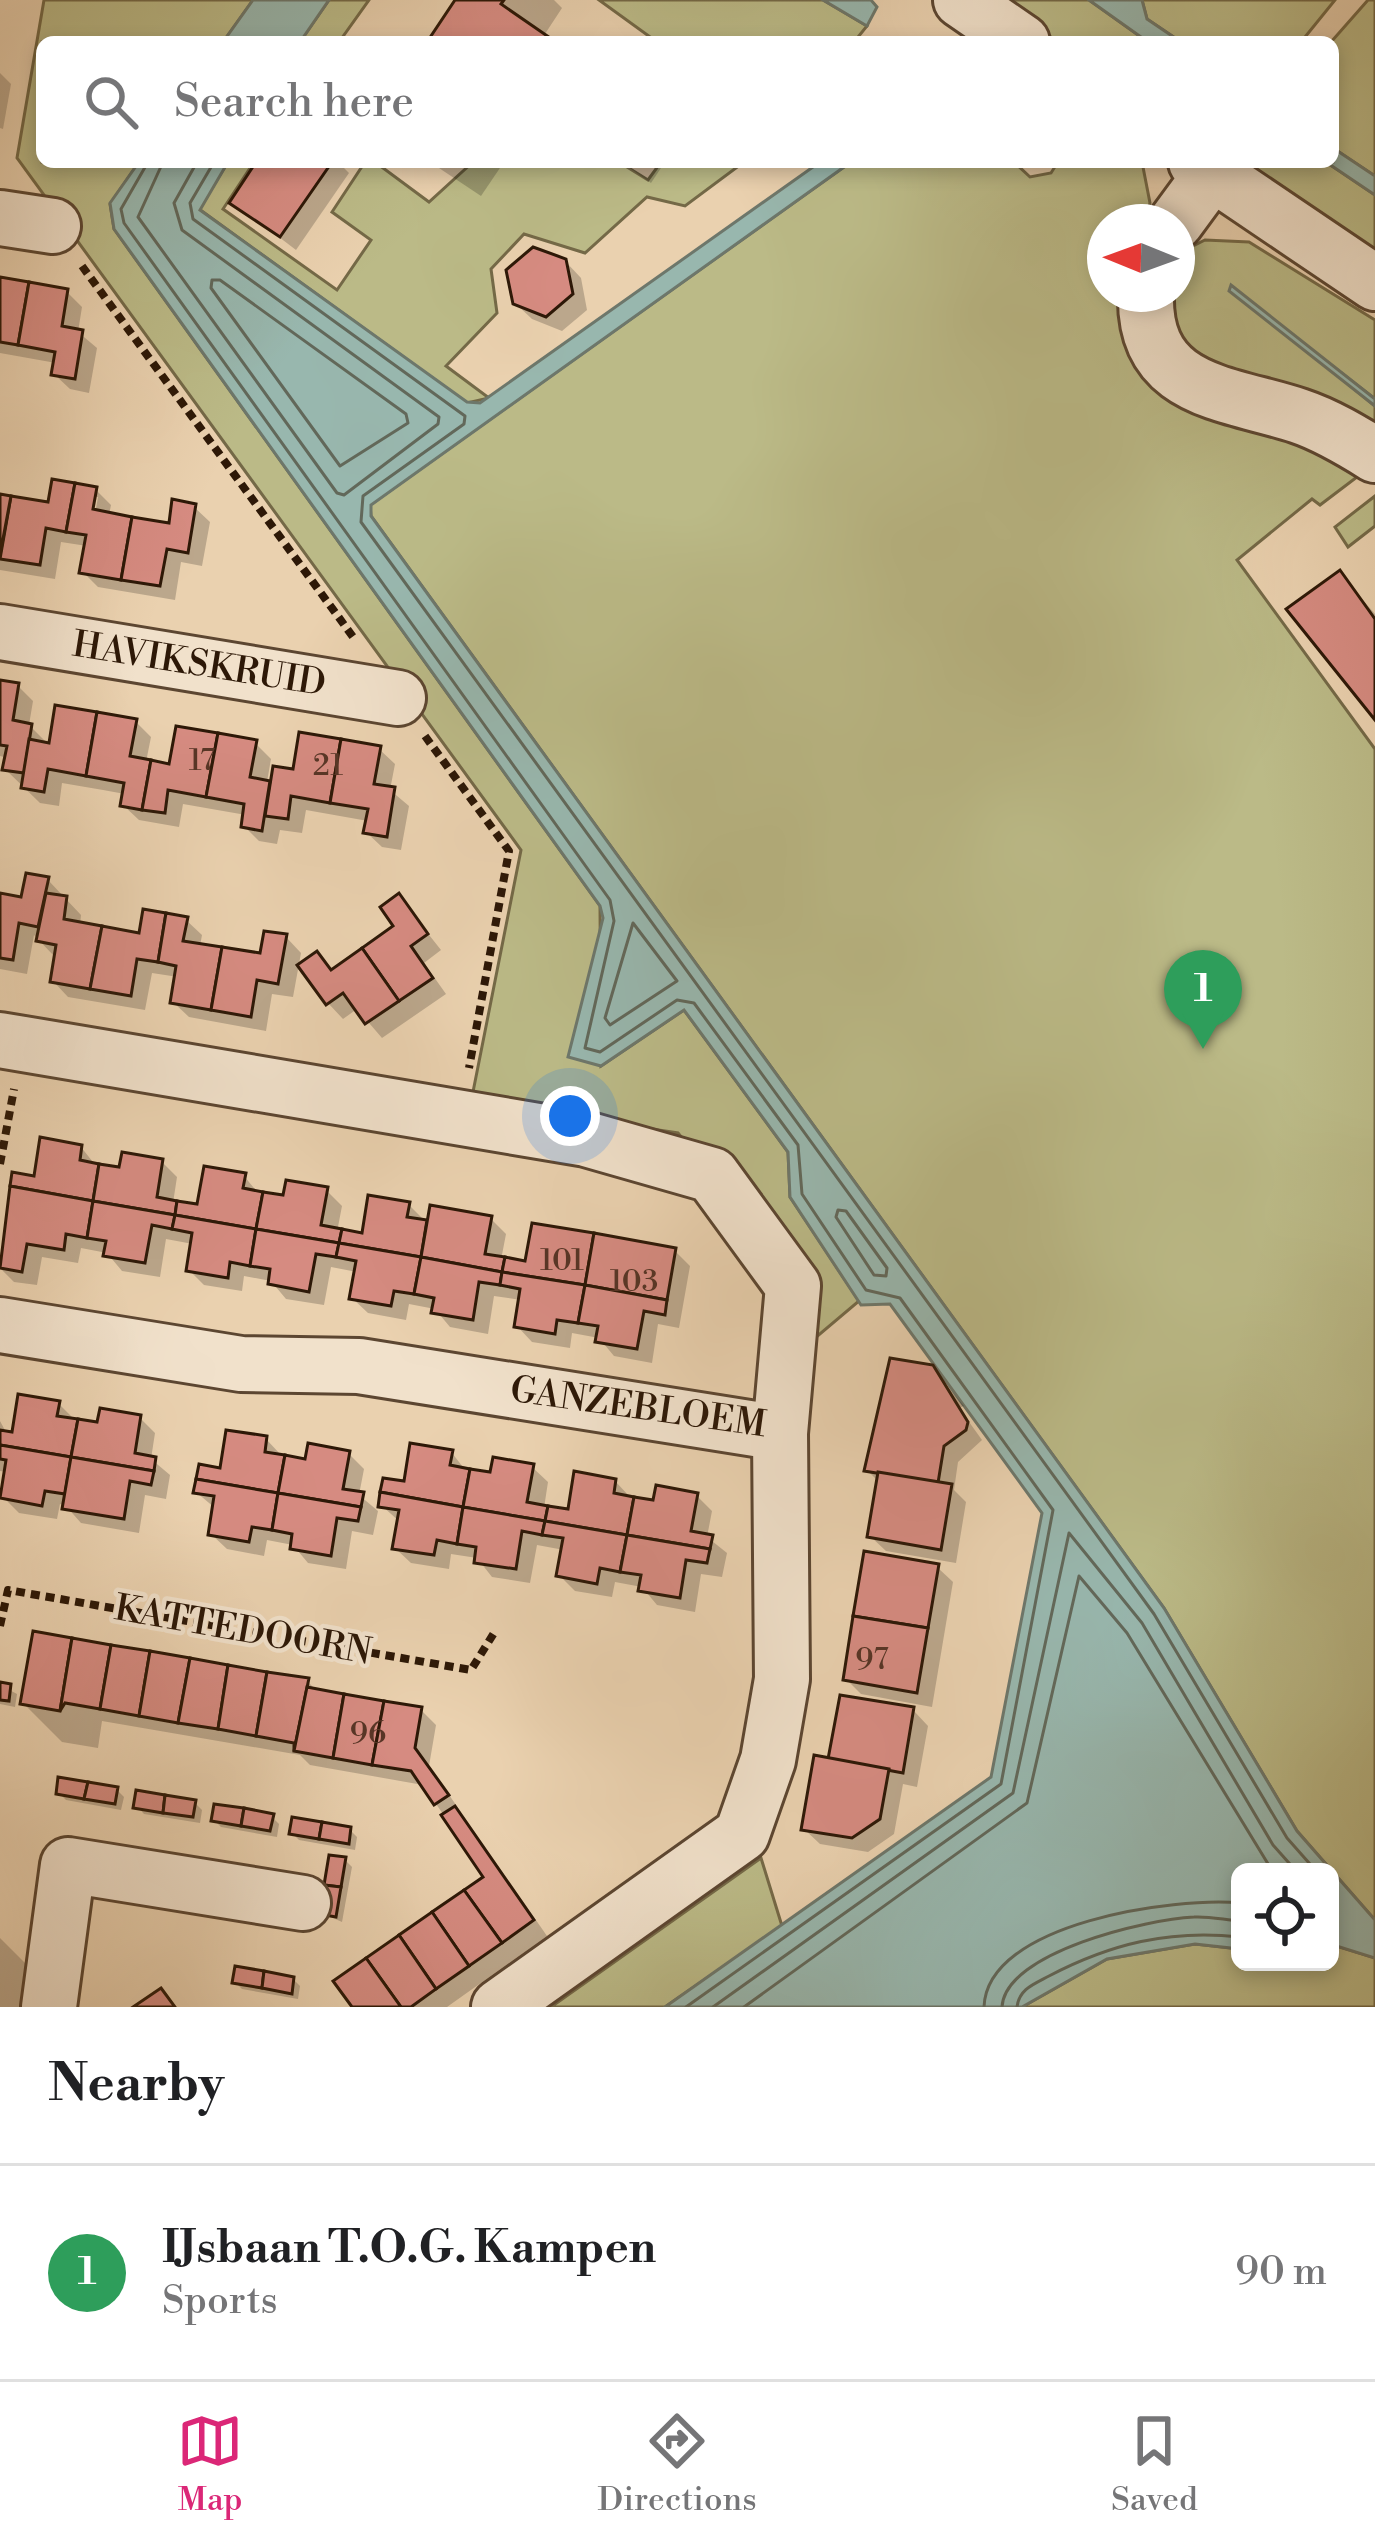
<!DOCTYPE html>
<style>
:root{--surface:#fff;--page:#f6f6f6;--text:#202124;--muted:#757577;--line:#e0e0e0;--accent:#db2777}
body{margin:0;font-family:"Libre Bodoni",serif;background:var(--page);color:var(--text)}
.controls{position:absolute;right:36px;bottom:36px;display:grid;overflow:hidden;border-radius:18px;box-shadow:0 6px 18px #0003}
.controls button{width:108px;height:108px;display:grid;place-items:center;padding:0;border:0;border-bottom:3px solid var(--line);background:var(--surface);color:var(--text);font:60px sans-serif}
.compass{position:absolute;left:1087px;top:204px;width:108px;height:108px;border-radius:50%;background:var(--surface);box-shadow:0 6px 18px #0003;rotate:271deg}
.you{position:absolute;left:570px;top:1116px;width:42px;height:42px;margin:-30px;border:9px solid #fff;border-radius:50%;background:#1a73e8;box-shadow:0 0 0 18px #1a73e833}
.badge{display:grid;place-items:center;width:78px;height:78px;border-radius:50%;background:var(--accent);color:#fff;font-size:39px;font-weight:700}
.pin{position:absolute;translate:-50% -99px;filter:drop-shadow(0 3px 6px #0008)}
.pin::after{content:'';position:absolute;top:63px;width:42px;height:36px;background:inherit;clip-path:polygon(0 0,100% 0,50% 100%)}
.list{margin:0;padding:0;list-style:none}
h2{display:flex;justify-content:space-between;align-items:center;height:156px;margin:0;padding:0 48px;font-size:51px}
h2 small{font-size:39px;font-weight:400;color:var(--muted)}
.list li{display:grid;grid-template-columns:78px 1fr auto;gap:36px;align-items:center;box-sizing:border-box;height:216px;padding:0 48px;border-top:3px solid var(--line)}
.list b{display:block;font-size:45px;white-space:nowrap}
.list p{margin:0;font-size:39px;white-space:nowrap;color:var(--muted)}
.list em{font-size:39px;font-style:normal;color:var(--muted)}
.icon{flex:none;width:66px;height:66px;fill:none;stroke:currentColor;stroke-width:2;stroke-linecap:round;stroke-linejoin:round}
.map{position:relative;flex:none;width:1375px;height:2007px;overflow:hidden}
.search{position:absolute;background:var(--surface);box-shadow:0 6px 18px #0003;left:36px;right:36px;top:36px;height:132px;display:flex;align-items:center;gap:30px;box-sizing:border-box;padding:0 42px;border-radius:18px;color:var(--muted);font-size:45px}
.sheet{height:372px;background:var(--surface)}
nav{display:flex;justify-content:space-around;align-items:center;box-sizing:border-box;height:168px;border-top:3px solid var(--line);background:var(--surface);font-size:33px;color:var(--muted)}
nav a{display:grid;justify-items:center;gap:6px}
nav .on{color:var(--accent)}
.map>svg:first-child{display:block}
.green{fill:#bbba87;stroke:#746947;stroke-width:3}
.water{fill:#98b7ae;stroke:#6d776b;stroke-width:3}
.shadow{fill:#0003;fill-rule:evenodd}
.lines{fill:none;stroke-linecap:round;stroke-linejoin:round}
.shore{stroke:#62685a;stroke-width:3}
.building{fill:#d68b81;stroke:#2d1807;stroke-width:3}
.street-casing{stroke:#5c4631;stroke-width:60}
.path{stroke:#2d1807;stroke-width:8;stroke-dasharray:9 6;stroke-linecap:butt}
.street{stroke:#f1e1cb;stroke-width:54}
.labels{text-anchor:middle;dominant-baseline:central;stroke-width:9;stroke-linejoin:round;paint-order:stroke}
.number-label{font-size:30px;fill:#573526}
.street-label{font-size:36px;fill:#2d1807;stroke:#f1e1cb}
</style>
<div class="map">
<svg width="1375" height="2007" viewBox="0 0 1375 2007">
<rect width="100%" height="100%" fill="#ead1af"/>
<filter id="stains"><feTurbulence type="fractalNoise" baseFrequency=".00167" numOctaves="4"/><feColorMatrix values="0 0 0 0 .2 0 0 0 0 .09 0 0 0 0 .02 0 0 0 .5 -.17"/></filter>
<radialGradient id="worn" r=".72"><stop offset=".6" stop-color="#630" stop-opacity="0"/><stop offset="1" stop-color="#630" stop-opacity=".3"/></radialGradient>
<g class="green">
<polygon points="44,0 253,0 223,42 42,42 42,162 139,162 110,204 114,229 600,906 601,1066 684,1010 788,1152 790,1197 859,1301 814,1339 712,1175 678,1133 471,1102 521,850 17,158"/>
<polygon points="329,0 369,0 339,42 300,42"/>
<polygon points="599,0 823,0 867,26 854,42 657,42"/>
<polygon points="996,0 1089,0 1148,42 1058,42"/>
<polygon points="1142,0 1335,0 1301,42 1181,42 1147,19"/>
<polygon points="1368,0 1375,0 1375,176 1333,148 1331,42"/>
<polygon points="228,162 254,162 223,209 337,290 371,240 332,212 365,162 375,162 429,202 473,162 619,162 648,180 661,162 744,162 685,206 647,197 585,253 524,234 491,269 497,313 446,366 489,398 467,403 199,209"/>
<polygon points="851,162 1014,162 1030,177 1051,173 1058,162 1142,162 1150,203 1145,222 1105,222 1105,294 1127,294 1261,424 1357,468 1357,477 1320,505 1312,499 1237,560 1375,749 1375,1920 1297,1831 1164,1608 371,516 370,505"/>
<polygon points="1250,162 1326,162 1375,195 1375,259 1254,174"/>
<polygon points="1205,240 1249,242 1375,320 1375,399 1230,287 1375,406 1375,426 1235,383 1174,337 1165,294 1177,294 1177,254"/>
<polygon points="1375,496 1375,526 1348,547 1335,527"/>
<polygon points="761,1858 782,1926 665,2007 551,2007"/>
<polygon points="1195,1944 1240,1949 1240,1962 1330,1962 1330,1944 1375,1958 1375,2007 1022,2007 1107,1959"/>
</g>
<g class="water">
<polygon points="253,0 329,0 300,42 223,42"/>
<polygon points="823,0 871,0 877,7 867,26"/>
<polygon points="1089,0 1142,0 1147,19 1181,42 1148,42"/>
<polygon points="1333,148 1375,176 1375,195 1326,162 1333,162"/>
<polygon points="139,162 228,162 200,210 467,402 480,403 820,162 851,162 371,505 371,516 1164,1608 1297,1831 1375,1920 1375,1958 1330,1944 1330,1872 1240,1872 1240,1949 1195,1944 1107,1959 1022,2007 665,2007 991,1777 1042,1513 890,1304 861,1305 790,1197 788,1152 684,1010 601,1066 568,1057 603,918 600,906 114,229 110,203"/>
<polygon points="1231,285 1375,399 1375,406 1229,291"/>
</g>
<g class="shadow">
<polygon points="459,0 554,0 562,8 543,37 551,42 430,42"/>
<polygon points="0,73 11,84 3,129 0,128"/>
<polygon points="260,162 338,162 349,173 296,250 233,202"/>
<polygon points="430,162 504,162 481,196"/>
<polygon points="621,162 665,162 651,183"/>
<polygon points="565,261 581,278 587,310 562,331 532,319 515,303"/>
<polygon points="0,280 67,292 82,307 78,332 97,348 89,393 70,389 54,374 56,363 0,353"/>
<path d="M96,490L111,505L109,515L171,527L194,507L210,522L202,566L181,562L175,600L98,587L83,572L87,546L61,542L55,579L0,570V497L51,506ZM92,497H98L93,525Z"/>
<polygon points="1340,574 1375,614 1375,715 1290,610"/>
<polygon points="0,683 18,686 33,701 29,725 51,747 136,722 151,737 146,762 172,767 255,743 271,759 267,782 272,783 379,749 395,764 390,790 409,806 401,850 382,847 366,832 368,821 306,810 302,833 280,830 277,844 259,841 244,826 246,815 183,804 179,827 139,820 123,805 125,794 103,790 62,783 59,806 40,803 5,769 8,758 0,756"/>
<polygon points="48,880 81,915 80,925 141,936 186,920 202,935 200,946 262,957 286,937 301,953 293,997 272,994 266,1031 189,1017 173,1002 178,977 152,973 145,1010 68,997 53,981 54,956 34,935 27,974 0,969 0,896 23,901"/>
<polygon points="399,897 441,950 424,963 446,994 382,1038 357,1009 343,1019 328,1003 317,955 334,972 397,927"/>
<polygon points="81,1147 96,1166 122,1170 162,1162 177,1177 173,1203 200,1208 244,1176 259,1194 285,1199 326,1190 342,1206 337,1232 364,1236 409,1205 429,1225 490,1218 506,1234 501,1260 528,1264 675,1251 690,1266 679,1328 658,1324 652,1363 614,1356 599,1338 572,1333 570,1348 532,1342 517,1326 521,1300 494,1296 488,1334 450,1327 435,1309 409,1304 406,1320 368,1313 352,1298 357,1272 331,1267 324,1305 286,1299 271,1281 244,1276 242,1291 204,1285 189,1270 193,1244 166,1239 160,1277 122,1271 107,1253 81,1248 78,1263 42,1257 37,1285 14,1282 0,1268 0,1257 15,1176 37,1179"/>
<polygon points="932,1368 964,1406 959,1408 982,1440 958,1462 954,1490 966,1502 956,1563 886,1551 870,1536 879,1482 867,1470"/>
<polygon points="59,1404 74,1419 100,1426 140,1418 155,1433 151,1459 170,1475 166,1499 145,1495 139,1533 81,1523 66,1506 60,1504 57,1519 19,1513 3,1497 7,1472 0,1471 0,1421 7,1434 14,1435"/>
<polygon points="266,1439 281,1455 308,1462 348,1453 364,1469 359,1495 378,1511 373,1535 352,1531 346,1569 308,1563 293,1545 267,1540 264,1556 227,1549 211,1534 215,1508 196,1492"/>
<polygon points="452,1453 466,1471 492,1475 532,1467 548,1482 544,1508 570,1512 615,1481 630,1497 656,1504 697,1496 712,1511 707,1537 727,1553 722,1577 701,1574 695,1612 657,1605 642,1587 615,1582 612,1597 575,1591 559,1575 564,1550 537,1545 530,1583 492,1577 477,1558 451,1554 449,1569 411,1563 395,1548 400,1522 381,1505"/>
<polygon points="937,1567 953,1582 932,1707 861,1694 846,1679"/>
<polygon points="307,1681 318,1692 421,1710 436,1725 429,1766 547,1936 447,2007 355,2007 487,1878 423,1785 310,1765 300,1755 102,1721 98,1748 62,1742 23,1703"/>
<polygon points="0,1685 17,1694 15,1707 0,1704"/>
<polygon points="913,1710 928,1726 917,1787 903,1784 894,1834 868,1852 820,1844 804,1829 831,1761"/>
<polygon points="117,1790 124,1797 121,1810 66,1800 59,1793"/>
<polygon points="195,1803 202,1810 200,1823 144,1814 137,1806"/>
<polygon points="272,1817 279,1824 277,1837 221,1827 214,1820"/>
<polygon points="350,1830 357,1837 355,1850 299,1840 292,1833"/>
<polygon points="345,1860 352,1867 342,1922 322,1913"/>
<polygon points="0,1938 37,1975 42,2007 0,2007"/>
<polygon points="293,1979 300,1986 298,1999 242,1989 235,1982"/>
</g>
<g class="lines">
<g class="shore">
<polyline points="148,162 121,209 124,223 610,900 614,921 585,1048 600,1052 677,1000 694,1003 798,1145 802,1194 866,1290 900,1298 1053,1510 1001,1784 686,2007"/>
<polyline points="163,162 138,217 337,493 344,495 438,424 439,417 182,230 174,203 197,162"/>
<polyline points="214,162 190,203 193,219 465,416 464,424 363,496 361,522 1154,1614 1287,1838 1317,1872"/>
<polygon points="220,280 406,414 408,423 340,466 211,288 212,280"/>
<polygon points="633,923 677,981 610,1025 605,1018"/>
<polygon points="838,1210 846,1211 887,1268 886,1276 874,1275 836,1217"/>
<polyline points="713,2007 1013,1793 1069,1533 1142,1623 1273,1845 1297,1872"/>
<polyline points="744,2007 1027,1803 1079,1576 1127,1633 1273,1872"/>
<path d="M984,2007C987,1922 1176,1897 1240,1903"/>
<path d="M1002,2007C1005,1952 1148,1919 1194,1917C1209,1916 1225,1920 1240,1921"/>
<path d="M1017,2007C1019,1989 1034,1984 1049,1976C1110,1944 1170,1929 1240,1937"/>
</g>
</g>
<g class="building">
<polygon points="455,0 504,0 501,4 556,42 427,42"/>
<polygon points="256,162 332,162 280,237 229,203"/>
<polygon points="533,247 566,259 573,294 546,317 513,304 506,270"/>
<polygon points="0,277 29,282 18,345 0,342"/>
<polygon points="29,282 68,289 62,326 83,330 75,379 51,375 55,352 18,345"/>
<polygon points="52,479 75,483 66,532 46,528 40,565 0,559 11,496 48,502"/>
<polygon points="75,483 97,487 93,509 132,517 121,580 79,573 86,535 66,532"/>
<polygon points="0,494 11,496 0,555"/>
<polygon points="172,499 196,504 188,553 167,549 160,586 121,580 132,517 169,523"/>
<polygon points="1340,570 1375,619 1375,720 1286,609"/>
<polygon points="0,680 19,683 13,720 32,724 24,773 2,770 7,746 0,745"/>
<polygon points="55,705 97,712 86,776 48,769 44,792 21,788 29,739 49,743"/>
<polygon points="97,712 137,719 130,756 151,760 142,810 120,806 124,783 86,776"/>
<polygon points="176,726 218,733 206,797 168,790 165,813 142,810 151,760 169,764"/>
<polygon points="299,732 341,739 330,803 291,796 288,819 265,816 273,766 293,769"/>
<polygon points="218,733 257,740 250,777 270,781 262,831 241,827 244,804 206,797"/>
<polygon points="341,739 381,746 374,784 395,787 387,837 363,833 368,809 330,803"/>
<polygon points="26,873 49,877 38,927 19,923 13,960 0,958 0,893 21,897"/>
<polygon points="46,893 67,896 64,919 102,926 90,989 50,982 56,945 36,941"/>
<polygon points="399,893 428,934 411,946 433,978 399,1001 362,948 393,926 380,907"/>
<polygon points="143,909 166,913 158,962 137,959 131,996 90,989 102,926 139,933"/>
<polygon points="166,913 188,917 183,941 222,947 211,1010 170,1003 176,966 158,962"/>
<polygon points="264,931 287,934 278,984 257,980 251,1017 211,1010 222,947 260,953"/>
<polygon points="362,948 399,1001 365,1024 343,993 326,1005 297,965 317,951 331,970"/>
<polygon points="40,1137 82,1145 80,1160 99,1164 93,1201 10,1186 12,1172 34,1176"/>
<polygon points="122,1152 163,1159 157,1197 177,1201 175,1215 93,1201 99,1164 119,1167"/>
<polygon points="204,1166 246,1173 243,1188 263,1192 256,1229 175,1215 177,1201 197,1204"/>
<polygon points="286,1180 328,1187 321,1225 342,1229 339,1243 256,1229 263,1192 283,1195"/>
<polygon points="10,1186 93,1201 87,1238 66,1234 64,1250 27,1244 22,1272 0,1268"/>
<polygon points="368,1195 410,1202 407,1217 427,1220 421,1257 339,1243 342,1229 362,1233"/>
<polygon points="93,1201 175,1215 172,1229 152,1225 145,1263 103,1256 106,1241 87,1238"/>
<polygon points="430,1205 492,1216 485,1254 505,1257 502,1272 421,1257"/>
<polygon points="175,1215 256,1229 250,1266 230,1262 228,1278 186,1271 192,1233 172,1229"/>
<polygon points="532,1223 594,1233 585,1285 502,1272 505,1257 525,1261"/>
<polygon points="256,1229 339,1243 336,1257 316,1254 309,1292 268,1284 270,1269 250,1266"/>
<polygon points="594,1233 676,1248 667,1300 585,1285"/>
<polygon points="339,1243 421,1257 414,1294 394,1291 391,1306 349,1299 356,1261 336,1257"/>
<polygon points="421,1257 502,1272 500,1285 479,1282 473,1320 431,1313 434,1298 414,1294"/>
<polygon points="502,1272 585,1285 578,1323 557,1320 555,1334 514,1327 520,1289 500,1285"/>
<polygon points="585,1285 667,1300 665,1315 644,1311 637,1349 595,1342 598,1326 578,1323"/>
<polygon points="890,1358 933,1365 968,1422 966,1430 944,1446 938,1483 864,1471"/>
<polygon points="18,1394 60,1401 57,1416 78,1419 71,1457 0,1445 0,1430 12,1432"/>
<polygon points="100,1408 141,1415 135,1453 156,1457 154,1471 71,1457 78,1419 97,1422"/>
<polygon points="226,1430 267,1436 265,1452 285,1455 278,1493 196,1479 199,1464 220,1468"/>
<polygon points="308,1443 350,1451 343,1489 364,1492 361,1507 278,1493 285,1455 305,1459"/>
<polygon points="410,1443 453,1450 450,1465 470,1469 463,1507 380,1492 383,1478 404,1481"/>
<polygon points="0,1445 71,1457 65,1494 45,1491 42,1506 0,1498 6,1460 0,1459"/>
<polygon points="71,1457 154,1471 151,1485 130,1481 124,1519 62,1509"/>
<polygon points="493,1457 534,1464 527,1502 548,1506 545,1521 463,1507 470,1469 490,1472"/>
<polygon points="574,1471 616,1479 614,1493 634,1497 627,1535 545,1521 548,1506 568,1509"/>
<polygon points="878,1472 952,1484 941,1550 867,1537"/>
<polygon points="196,1479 278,1493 272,1530 252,1527 249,1542 208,1535 214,1496 193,1493"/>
<polygon points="656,1485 698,1493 691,1531 713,1535 710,1549 627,1535 634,1497 653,1500"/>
<polygon points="380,1492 463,1507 457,1544 437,1540 434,1555 392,1549 399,1510 378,1507"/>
<polygon points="278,1493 361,1507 358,1521 337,1518 331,1556 290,1549 292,1534 272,1530"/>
<polygon points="463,1507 545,1521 542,1535 522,1531 516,1569 474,1563 476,1547 457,1544"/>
<polygon points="545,1521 627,1535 620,1572 600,1568 597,1584 556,1576 563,1538 542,1535"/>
<polygon points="627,1535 710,1549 707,1563 686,1560 680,1598 638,1591 641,1575 620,1572"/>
<polygon points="864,1551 939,1564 928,1628 853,1616"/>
<polygon points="853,1616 928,1628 917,1693 843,1680"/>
<polygon points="33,1631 72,1638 60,1711 20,1704"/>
<polygon points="72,1638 111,1645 100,1709 65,1703 60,1711"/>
<polygon points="111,1645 150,1651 139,1716 100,1709"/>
<polygon points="150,1651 190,1658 178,1723 139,1716"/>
<polygon points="190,1658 228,1665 218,1729 178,1723"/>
<polygon points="228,1665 267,1672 256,1736 218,1729"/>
<polygon points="267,1672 309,1678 294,1751 294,1743 256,1736"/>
<polygon points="0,1682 11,1684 9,1701 0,1700"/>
<polygon points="307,1687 344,1694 333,1758 294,1751"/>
<polygon points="344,1694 384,1701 372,1765 333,1758"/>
<polygon points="840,1695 914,1707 903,1773 828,1759"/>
<polygon points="384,1701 422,1707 415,1748 449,1795 434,1805 411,1771 372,1765"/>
<polygon points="814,1755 889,1769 880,1819 852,1838 801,1830"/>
<polygon points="58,1777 88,1782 84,1799 56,1794"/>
<polygon points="88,1782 118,1787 115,1804 84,1799"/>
<polygon points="136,1790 165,1795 163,1813 133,1808"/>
<polygon points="165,1795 196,1800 193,1817 163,1813"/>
<polygon points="214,1804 244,1808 241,1826 211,1821"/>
<polygon points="455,1806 534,1920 502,1943 464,1890 483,1877 441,1815"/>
<polygon points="244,1808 274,1814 270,1831 241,1826"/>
<polygon points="292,1817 322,1822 319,1839 289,1834"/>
<polygon points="322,1822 351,1827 349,1844 319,1839"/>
<polygon points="329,1855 346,1857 341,1887 324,1885"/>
<polygon points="324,1885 341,1887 336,1917 319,1914"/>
<polygon points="464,1890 502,1943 469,1966 432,1912"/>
<polygon points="432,1912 469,1966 436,1989 399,1935"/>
<polygon points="399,1935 436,1989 411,2007 401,2007 366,1958"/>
<polygon points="366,1958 401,2007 352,2007 333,1981"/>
<polygon points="235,1966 264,1971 262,1988 232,1983"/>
<polygon points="264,1971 294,1977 292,1994 262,1988"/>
<polygon points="161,1988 175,2007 133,2007"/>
</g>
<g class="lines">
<g class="street-casing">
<g id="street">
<polyline points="961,0 1022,42"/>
<polyline points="1196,162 1375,283"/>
<polyline points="0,218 53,226"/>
<polyline points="1176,222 1212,173"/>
<path d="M1146,294C1143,393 1227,392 1299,416C1326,425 1351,440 1375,455"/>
<polyline points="0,632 398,698"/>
<polyline points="0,1040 586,1139 712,1175 793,1286 780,1433 359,1366 241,1364 0,1325"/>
<polyline points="49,2007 68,1865 303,1903"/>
<polyline points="499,2007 742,1834 768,1760 782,1679 780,1433"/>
</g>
</g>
<g class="path">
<polyline points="82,266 356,641"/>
<polyline points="425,736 509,851 469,1068"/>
<polyline points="0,1164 14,1089"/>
<polyline points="0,1626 8,1590 471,1670 494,1633"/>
</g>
<use href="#street" class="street"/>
</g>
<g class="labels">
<g class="number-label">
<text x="202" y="761">17</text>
<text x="328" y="766">21</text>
<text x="562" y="1261">101</text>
<text x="634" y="1282">103</text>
<text x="872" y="1660">97</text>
<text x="368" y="1734">96</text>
</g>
<g class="street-label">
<text transform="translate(199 665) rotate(9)">HAVIKSKRUID</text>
<text transform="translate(638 1408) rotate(8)">GANZEBLOEM</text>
<text transform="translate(243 1631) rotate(10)">KATTEDOORN</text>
</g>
</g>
<rect width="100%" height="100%" filter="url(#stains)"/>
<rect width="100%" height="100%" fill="url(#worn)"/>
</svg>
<div class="controls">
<button><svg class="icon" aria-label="locate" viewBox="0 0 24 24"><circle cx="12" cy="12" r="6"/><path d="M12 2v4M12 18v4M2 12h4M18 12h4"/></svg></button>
</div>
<svg class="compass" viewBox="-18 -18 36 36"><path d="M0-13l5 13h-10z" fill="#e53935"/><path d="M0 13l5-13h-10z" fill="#757577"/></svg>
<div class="you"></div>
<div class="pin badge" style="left:1203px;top:1049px;background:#2e9e5b">1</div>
<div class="search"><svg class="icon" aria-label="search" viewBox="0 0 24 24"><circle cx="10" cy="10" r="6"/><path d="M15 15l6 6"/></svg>Search here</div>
</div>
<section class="sheet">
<h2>Nearby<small></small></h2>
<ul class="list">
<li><span class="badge" style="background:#2e9e5b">1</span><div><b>IJsbaan T.O.G. Kampen</b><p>Sports</p></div><em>90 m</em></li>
</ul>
</section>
<nav>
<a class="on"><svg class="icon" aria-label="map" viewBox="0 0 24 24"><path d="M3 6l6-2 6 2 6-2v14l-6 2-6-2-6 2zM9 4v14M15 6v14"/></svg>Map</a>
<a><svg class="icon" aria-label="directions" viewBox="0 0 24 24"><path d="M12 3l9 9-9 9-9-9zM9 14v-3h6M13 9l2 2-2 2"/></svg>Directions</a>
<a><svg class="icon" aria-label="saved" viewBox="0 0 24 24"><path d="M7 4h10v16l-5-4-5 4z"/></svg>Saved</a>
</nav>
